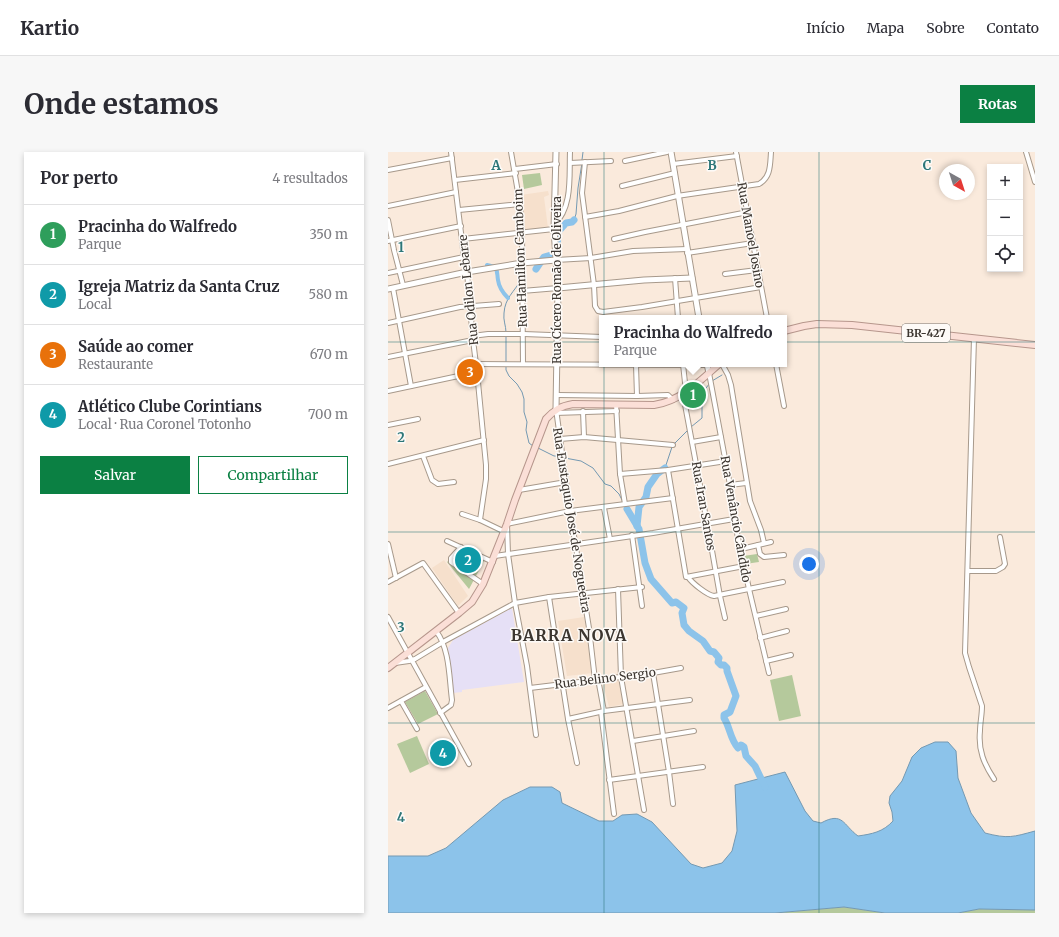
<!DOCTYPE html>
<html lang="pt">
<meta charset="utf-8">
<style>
:root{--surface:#fff;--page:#f7f7f7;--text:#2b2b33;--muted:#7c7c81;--line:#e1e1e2;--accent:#0b8043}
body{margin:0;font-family:Merriweather,serif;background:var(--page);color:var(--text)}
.controls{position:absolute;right:12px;top:12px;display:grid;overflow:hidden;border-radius:0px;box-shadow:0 2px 6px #0003}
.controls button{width:36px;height:36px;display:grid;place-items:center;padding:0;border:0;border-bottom:1px solid var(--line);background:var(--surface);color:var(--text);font:20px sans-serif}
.compass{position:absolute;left:551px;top:12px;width:36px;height:36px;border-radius:50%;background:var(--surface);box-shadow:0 2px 6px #0003;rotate:141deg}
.you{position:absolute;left:421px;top:412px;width:14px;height:14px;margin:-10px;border:3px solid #fff;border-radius:50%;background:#1a73e8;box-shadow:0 0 0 6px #1a73e833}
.badge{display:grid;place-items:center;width:26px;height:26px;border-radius:50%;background:var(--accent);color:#fff;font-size:13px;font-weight:700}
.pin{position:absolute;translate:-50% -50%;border:2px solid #fff;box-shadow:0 1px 4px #0006}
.popup{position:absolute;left:211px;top:163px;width:188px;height:52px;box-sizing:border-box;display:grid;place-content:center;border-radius:0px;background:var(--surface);filter:drop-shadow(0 1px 3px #0005);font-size:13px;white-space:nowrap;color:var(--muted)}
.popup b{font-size:15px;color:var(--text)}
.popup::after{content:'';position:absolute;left:50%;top:100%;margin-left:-8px;border:8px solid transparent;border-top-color:var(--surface)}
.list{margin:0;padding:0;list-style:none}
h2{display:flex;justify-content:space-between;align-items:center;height:52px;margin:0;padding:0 16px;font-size:17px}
h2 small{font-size:13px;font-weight:400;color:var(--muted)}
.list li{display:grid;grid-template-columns:26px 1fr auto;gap:12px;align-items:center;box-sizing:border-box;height:60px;padding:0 16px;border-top:1px solid var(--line)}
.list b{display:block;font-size:15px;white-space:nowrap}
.list p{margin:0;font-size:13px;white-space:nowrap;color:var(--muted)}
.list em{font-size:13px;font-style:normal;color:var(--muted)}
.actions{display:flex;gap:8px;padding:12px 16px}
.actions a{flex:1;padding:9px 0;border:1px solid var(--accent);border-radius:0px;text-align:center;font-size:14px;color:var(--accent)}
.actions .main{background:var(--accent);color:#fff}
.icon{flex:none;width:22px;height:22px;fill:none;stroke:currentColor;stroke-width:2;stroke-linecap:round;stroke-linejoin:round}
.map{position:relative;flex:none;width:647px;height:761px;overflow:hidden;border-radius:0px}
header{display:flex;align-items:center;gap:24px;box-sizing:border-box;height:56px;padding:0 20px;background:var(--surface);border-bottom:1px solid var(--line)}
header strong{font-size:19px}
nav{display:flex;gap:22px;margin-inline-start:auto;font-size:14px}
.intro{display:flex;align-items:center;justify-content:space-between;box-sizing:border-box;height:96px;padding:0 24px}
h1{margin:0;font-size:28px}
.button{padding:10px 18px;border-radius:0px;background:var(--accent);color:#fff;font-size:14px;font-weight:700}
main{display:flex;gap:24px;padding:0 24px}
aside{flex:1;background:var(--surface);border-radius:0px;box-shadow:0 2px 6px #0003}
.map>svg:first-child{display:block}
.industrial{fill:#e6e0f6}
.built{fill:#f6e0cc}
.green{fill:#b5c99c}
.water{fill:#8cc3ea;stroke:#7499b2}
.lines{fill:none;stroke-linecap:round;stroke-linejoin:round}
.stream{stroke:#7499b2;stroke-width:1}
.canal{stroke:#8cc3ea;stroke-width:4}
.river{stroke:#8cc3ea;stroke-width:7}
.minor-casing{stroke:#a7998b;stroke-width:6}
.tertiary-casing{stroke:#a7998b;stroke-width:7}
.primary-casing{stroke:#b6968c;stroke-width:8}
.minor{stroke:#fff;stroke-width:4}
.tertiary{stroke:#fff;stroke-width:5}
.primary{stroke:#fbdfd7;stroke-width:6}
.grid{fill:none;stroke:#2c7678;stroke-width:1;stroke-opacity:0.55}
.labels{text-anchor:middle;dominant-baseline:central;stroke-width:3;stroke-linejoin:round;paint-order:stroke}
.shield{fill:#fdfaf7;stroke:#76716c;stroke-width:1}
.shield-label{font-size:11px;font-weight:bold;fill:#3c3630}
.street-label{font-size:12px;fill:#3c3630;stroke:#fdfaf7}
.district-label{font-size:16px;font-weight:bold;letter-spacing:1px;fill:#3c3630;stroke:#fdfaf7}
.grid-label{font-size:13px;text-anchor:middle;font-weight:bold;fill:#2c7678;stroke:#fdfaf7;stroke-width:3;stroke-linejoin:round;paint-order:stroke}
</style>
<header>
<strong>Kartio</strong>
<nav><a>Início</a><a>Mapa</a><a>Sobre</a><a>Contato</a></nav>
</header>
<div class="intro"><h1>Onde estamos</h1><a class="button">Rotas</a></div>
<main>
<aside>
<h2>Por perto<small>4 resultados</small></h2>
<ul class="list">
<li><span class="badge" style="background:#2e9e5b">1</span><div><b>Pracinha do Walfredo</b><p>Parque</p></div><em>350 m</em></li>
<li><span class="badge" style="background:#0f9aa8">2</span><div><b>Igreja Matriz da Santa Cruz</b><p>Local</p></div><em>580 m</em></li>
<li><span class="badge" style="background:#e8710a">3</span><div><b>Saúde ao comer</b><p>Restaurante</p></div><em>670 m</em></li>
<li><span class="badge" style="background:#0f9aa8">4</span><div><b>Atlético Clube Corintians</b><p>Local · Rua Coronel Totonho</p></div><em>700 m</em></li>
</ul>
<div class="actions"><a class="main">Salvar</a><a>Compartilhar</a></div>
</aside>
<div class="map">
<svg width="647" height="761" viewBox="0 0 647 761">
<rect width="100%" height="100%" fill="#faeadc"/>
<polygon class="industrial" points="124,456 136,530 74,538 74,540 65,541 60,496 65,488"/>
<g class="built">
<polygon points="160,39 161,43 156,45 160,76 137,79 133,43"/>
<polygon points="56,408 80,444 70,454 44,416"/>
<polygon points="196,465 205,521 179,524 170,469"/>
<polygon points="230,527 236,552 221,555 215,532"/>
</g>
<g class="green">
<polygon points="152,21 154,33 136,37 134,23"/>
<polygon points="76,396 97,407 81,437 59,410"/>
<polygon points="369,402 371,410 357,412 355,404"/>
<polygon points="404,523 413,564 391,569 382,528"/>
<polygon points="37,539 50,562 30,572 17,550"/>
<polygon points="29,584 41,612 22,621 9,592"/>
<polygon points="456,755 497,761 387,761"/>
<polygon points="591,757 647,758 647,761 570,761"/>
</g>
<path class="water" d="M547,590H560L568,599L570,626L583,661L597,681C620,687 625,685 647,679V758L591,757L570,761H497L456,755L387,761H0V704H40L58,696L115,648L142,635H164L172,640L174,651L211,669H225L234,663L249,662L264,670L303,712L315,716L334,711L344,699L349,679L347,633L397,620L417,659L425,669L433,671C455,659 455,673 470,684C484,682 495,680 505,669L504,660L501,651L502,644L514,629L524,605L533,596Z"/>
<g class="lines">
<g class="stream">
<polyline points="194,8 195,0"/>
<polyline points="186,68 188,62 190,36 194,11"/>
<path d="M118,180C118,174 115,168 116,161C117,146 126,140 133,128"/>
<polyline points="118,210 118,184"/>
<polyline points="118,214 118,218 121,224 129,232 134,240 136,247 136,260 139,270 138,278 141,291 145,294"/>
<polyline points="324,229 334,223"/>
<polyline points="303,275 314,266 314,241 322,231"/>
<polyline points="286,292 300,278"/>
<polyline points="150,296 166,304 171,304"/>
<polyline points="177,306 193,309 205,316 217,332 223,334 231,342 235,350"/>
<polyline points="277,316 284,295"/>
</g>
<path class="canal" d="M99,113L107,115C110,119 109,123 110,128C111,136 115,141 120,146"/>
<g class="river">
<polyline points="169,99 170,80 178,71 184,70 186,68"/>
<polyline points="148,117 156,105 163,103"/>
<path d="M239,357L251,377L257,411L263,427L284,451L288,450L296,456L294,461L296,473L301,479L315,489L322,499L326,500L331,506L330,510L333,513H336L339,516V519L348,544L342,560L336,563V566C342,575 342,587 350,596L353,593L356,595L358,604L367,614L377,635"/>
<polyline points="249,374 251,355 258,345 260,335 269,322 277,316"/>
</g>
<g class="minor-casing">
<g id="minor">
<polyline points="63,0 76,105 79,120 85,188 89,220 98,313 98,327 92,368 115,379"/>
<polyline points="123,0 132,52 134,81 135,212"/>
<polyline points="348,0 379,166"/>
<polyline points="638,0 647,30"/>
<polyline points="237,9 279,0"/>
<polyline points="197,10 194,41 206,133 207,154 210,159 215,160 254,155 373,135"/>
<polyline points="182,11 223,9"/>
<polyline points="285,12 349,4"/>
<polyline points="127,17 169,12"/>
<polyline points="0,18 64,6"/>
<polyline points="67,28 128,21"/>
<polyline points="234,34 287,21"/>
<polyline points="0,54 68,40"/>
<polyline points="71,58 132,52"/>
<path d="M197,65L231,59L289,44L371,32C383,25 382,13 383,0"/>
<polyline points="0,68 6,98 15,133"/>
<path d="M166,73C185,55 181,24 182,0"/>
<polyline points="75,87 166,77"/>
<polyline points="226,87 257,80 360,60"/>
<polyline points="0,89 73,74"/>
<polyline points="299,101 365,91"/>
<polyline points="168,108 203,106 245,99 299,97"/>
<polyline points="0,121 76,105"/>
<polyline points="337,122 369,118"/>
<polyline points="287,126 290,166"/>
<polyline points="5,136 23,234"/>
<polyline points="134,139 170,136"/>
<polyline points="0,171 72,155 111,152"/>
<polyline points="84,184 100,182 136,182 214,185"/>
<path d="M586,186L577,501L581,515L594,554C594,563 592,571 592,579C590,598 596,612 606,627"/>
<polyline points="0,205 85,188"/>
<polyline points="88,212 320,213"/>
<polyline points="295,212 298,240"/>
<polyline points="334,212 340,223 343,233 362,349 373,378 376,391"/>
<polyline points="388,212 396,254"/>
<polyline points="248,213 249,244"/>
<polyline points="321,221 342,333 346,367 361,437 381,521"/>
<polyline points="0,239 89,220"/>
<polyline points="295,242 322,387 332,444 337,466"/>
<polyline points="169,243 249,244 280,243 285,248"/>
<polyline points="228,252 232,322 237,352"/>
<polyline points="168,257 182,359 201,476 207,528"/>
<polyline points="195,259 196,285"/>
<polyline points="167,261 229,259"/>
<polyline points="0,273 30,267"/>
<polyline points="172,287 196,285 285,293"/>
<polyline points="304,290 333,285"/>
<polyline points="35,304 44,328 50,332 66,330"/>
<polyline points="0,312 96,288"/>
<polyline points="280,318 298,425 356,414"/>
<polyline points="232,322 280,318 338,309"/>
<polyline points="342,333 358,331"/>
<polyline points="131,338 178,330"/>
<polyline points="216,356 222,387"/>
<polyline points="74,362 92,368"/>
<polyline points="244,383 254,454"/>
<polyline points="59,389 105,410"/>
<polyline points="0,392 8,426"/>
<polyline points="370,393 372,402 376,405 396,403"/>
<polyline points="73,395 63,406 63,410 95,432"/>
<polyline points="353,397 383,390"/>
<polyline points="107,404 265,381 346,367"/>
<polyline points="580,419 608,419 615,415 617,412 612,385"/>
<path d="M300,425C304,431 319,443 326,444L395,430"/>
<polyline points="0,430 35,411 71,461"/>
<polyline points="230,437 233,525 256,658"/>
<polyline points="161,445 180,567 189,611"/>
<polyline points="368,464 398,457"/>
<polyline points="0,465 81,612"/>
<path d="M48,479C62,497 61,526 64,548L63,553L52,561"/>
<polyline points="372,486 399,479"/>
<polyline points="378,509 403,503"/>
<polyline points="7,511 21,509 27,507 55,490 127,451 161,445 254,435"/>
<polyline points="265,521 281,620 285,652"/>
<polyline points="210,527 216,559"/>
<polyline points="142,536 265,521 293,516"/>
<polyline points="13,549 29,577"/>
<polyline points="0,556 38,535"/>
<polyline points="213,560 226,662"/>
<polyline points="180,567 216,559 302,548"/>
<polyline points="148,583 139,514 127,451 120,402 119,372 182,359 285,346"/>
<polyline points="245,589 306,579"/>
<polyline points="221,628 315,615"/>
</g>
</g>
<g class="tertiary-casing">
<g id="tertiary">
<polyline points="283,0 311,166"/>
<polyline points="170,136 256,128 304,126"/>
<polyline points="0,137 79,120 134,111 168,108"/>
<polyline points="319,212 321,221"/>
<polyline points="168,257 170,136 166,77 168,0"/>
</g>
</g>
<g class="primary-casing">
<g id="primary">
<polyline points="396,179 416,174 429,172 464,173 647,193"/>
<path d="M0,516L71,461L84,450L95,432L119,372L127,348L158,267C166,258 173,254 185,252L266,253C293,249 312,229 331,212"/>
</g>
</g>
<use href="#minor" class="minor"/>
<use href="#tertiary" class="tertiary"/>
<use href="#primary" class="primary"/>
</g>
<path class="grid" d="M216,0V761M431,0V761M0,190H647M0,380H647M0,571H647"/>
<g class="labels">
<rect class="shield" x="514" y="172" width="48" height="18" rx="3"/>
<g class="shield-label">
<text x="538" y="181">BR-427</text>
</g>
<g class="street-label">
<text transform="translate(363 83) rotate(80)">Rua Manoel Josino</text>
<text transform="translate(132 106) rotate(-92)">Rua Hamilton Camboim</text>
<text transform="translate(168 128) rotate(-90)">Rua Cícero Romão de Oliveira</text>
<text transform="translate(80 138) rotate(-96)">Rua Odilon Lebarre</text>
<text transform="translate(316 354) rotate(80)">Rua Iran Santos</text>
<text transform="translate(348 367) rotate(80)">Rua Venâncio Cândido</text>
<text transform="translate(184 368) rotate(81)">Rua Eustaquio José de Nogueeira</text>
<text transform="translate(217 526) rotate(-7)">Rua Belino Sergio</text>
</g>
<g class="district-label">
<text x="181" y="483">BARRA NOVA</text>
</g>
</g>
<g class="grid-label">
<text x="108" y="18">A</text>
<text x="324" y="18">B</text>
<text x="539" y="18">C</text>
<text x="13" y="100">1</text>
<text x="13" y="290">2</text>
<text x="13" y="480">3</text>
<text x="13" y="670">4</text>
</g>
</svg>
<div class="controls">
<button>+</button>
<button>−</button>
<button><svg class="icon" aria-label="locate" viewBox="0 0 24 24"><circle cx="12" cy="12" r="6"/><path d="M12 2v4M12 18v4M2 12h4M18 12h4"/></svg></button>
</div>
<svg class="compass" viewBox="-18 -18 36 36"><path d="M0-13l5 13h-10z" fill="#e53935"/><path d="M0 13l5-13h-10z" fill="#7c7c81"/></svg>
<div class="you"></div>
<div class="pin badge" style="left:305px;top:243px;background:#2e9e5b">1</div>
<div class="popup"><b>Pracinha do Walfredo</b>Parque</div>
<div class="pin badge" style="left:80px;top:408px;background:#0f9aa8">2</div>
<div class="pin badge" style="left:82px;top:220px;background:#e8710a">3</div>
<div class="pin badge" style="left:55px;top:601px;background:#0f9aa8">4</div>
</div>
</main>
